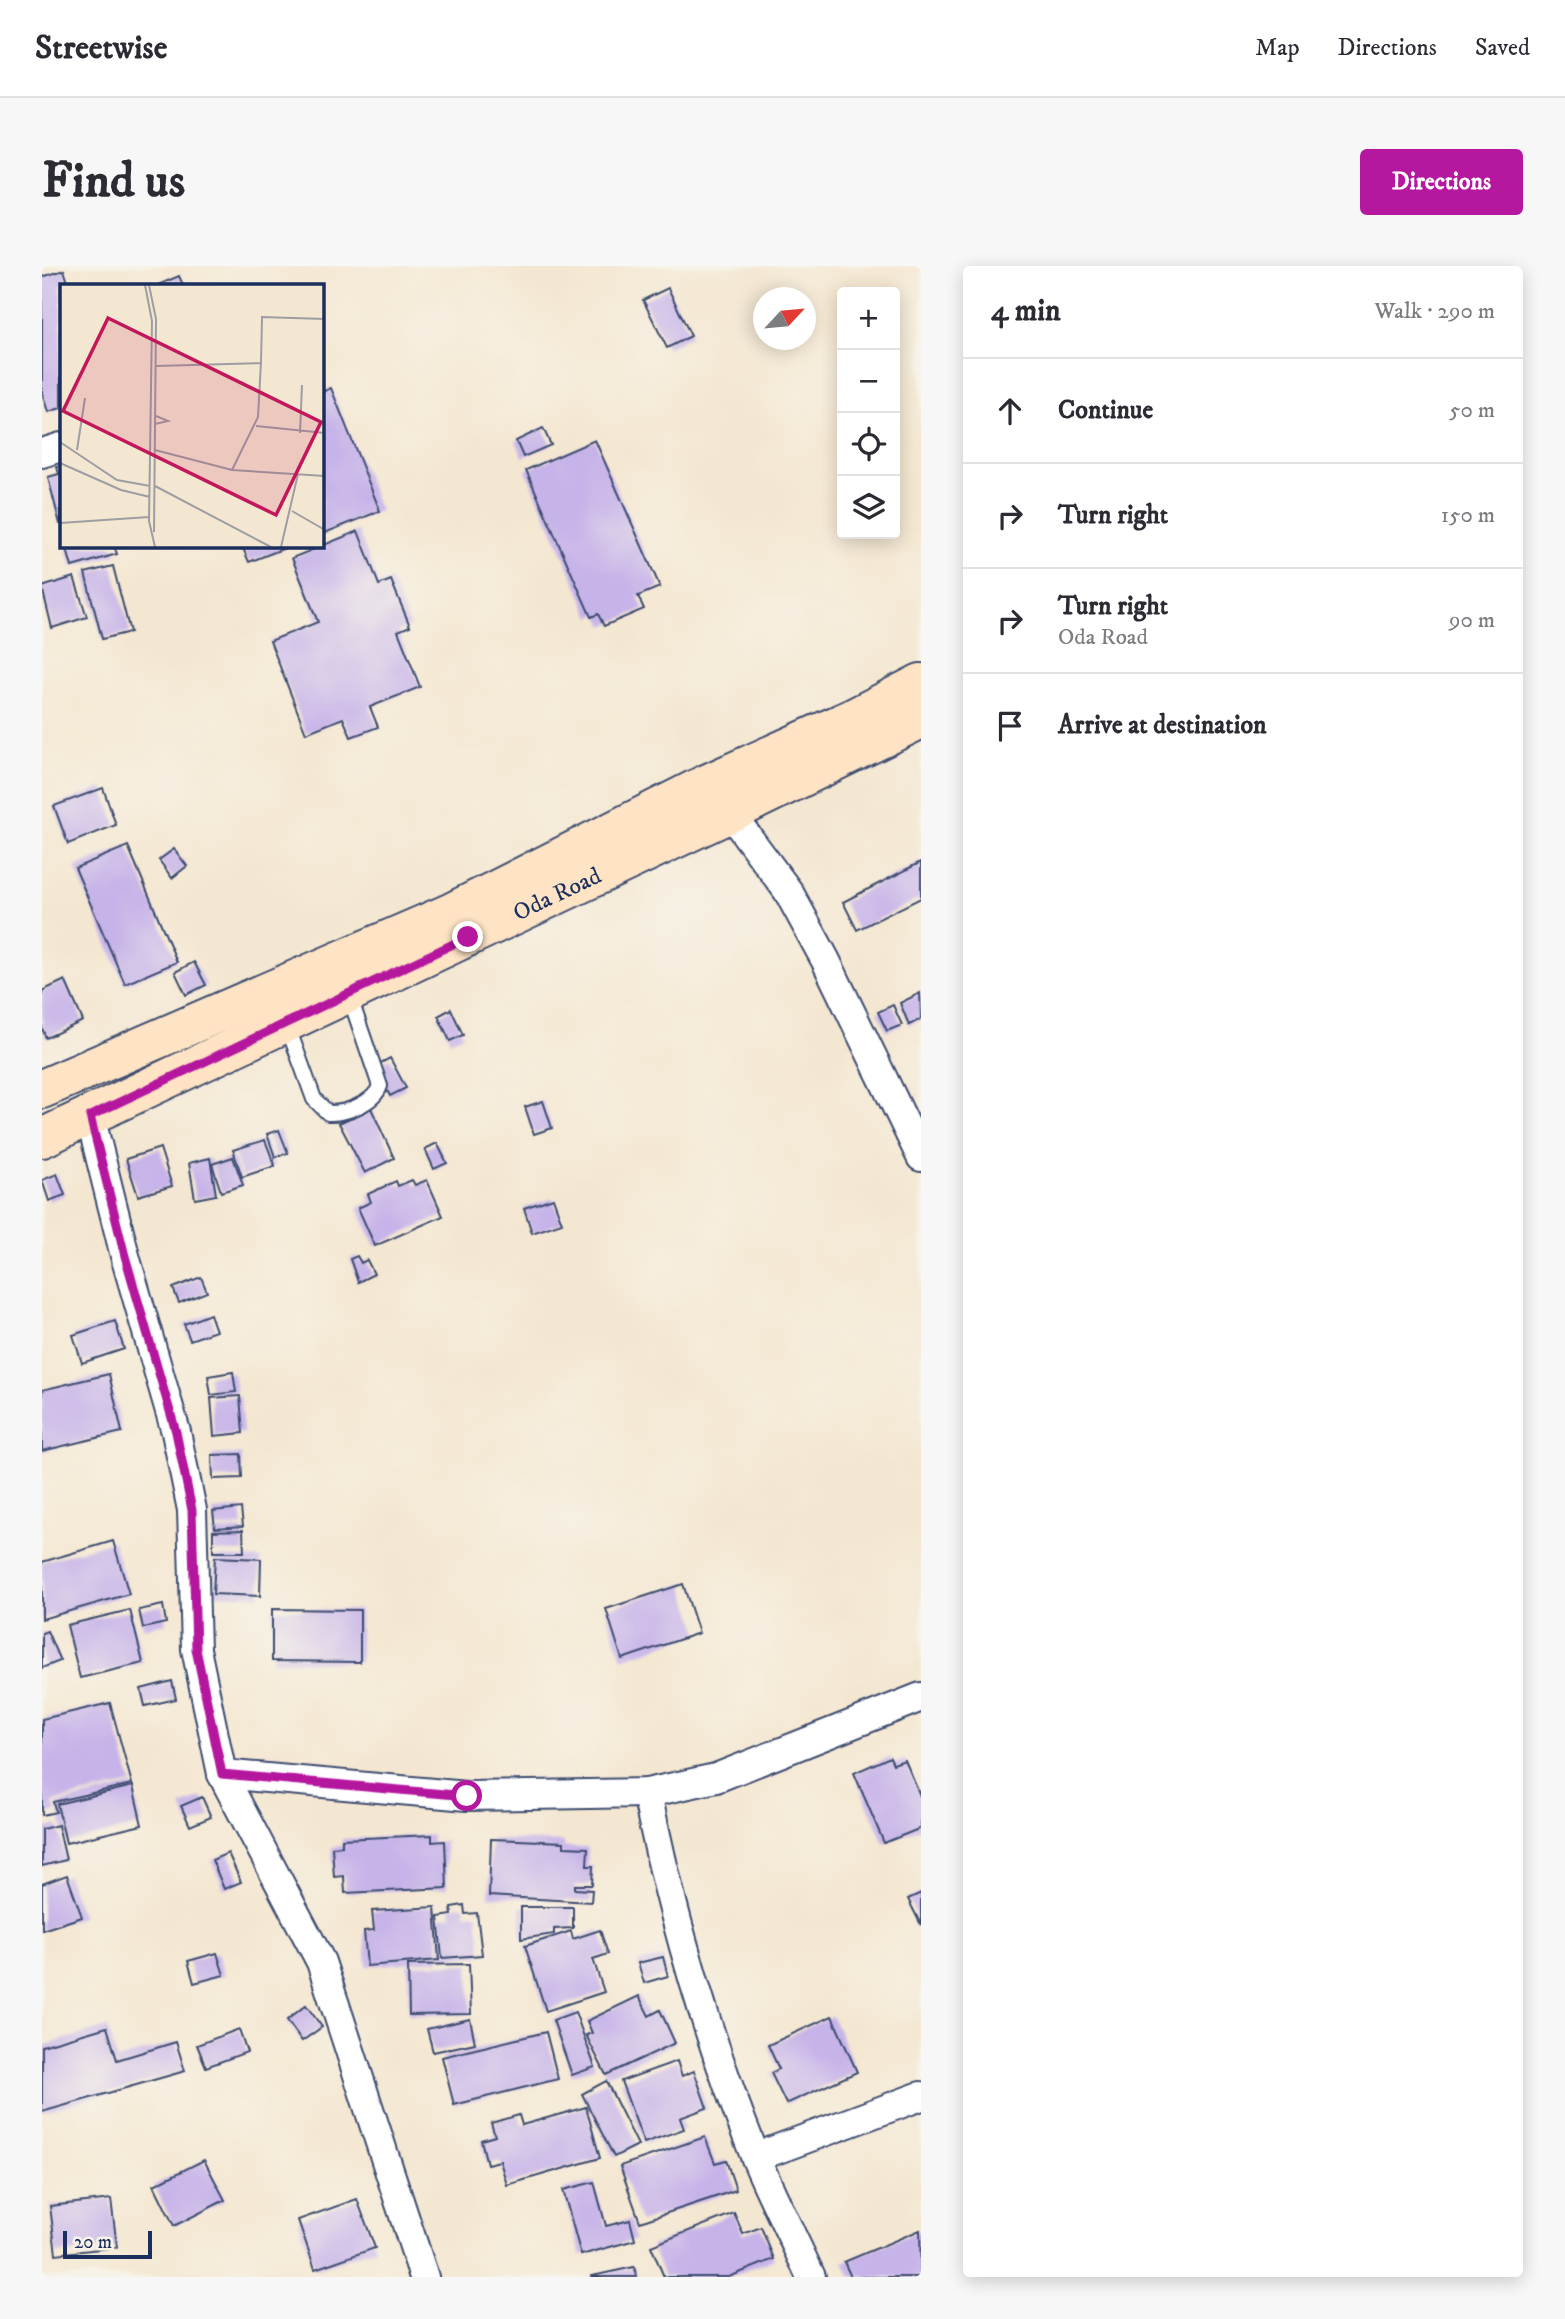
<!DOCTYPE html>
<meta charset="utf-8">
<style>
:root{--surface:#fff;--page:#f7f7f7;--text:#2b2b33;--muted:#7c7c81;--line:#e1e1e2;--accent:#b5179e}
body{margin:0;font-family:"IM FELL DW Pica",serif;background:var(--page);color:var(--text)}
.controls{position:absolute;right:21px;top:21px;display:grid;overflow:hidden;border-radius:7px;box-shadow:0 4px 18px #0003}
.controls button{width:63px;height:63px;display:grid;place-items:center;padding:0;border:0;border-bottom:2px solid var(--line);background:var(--surface);color:var(--text);font:35px sans-serif}
.compass{position:absolute;left:711px;top:21px;width:63px;height:63px;border-radius:50%;background:var(--surface);box-shadow:0 4px 18px #0003;rotate:64deg}
.scale{position:absolute;left:21px;bottom:18px;width:89px;box-sizing:border-box;padding-left:7px;border:4px solid #1b2f5e;border-top:0;font-size:19px;line-height:24px;white-space:nowrap;color:#1b2f5e;-webkit-text-stroke:5px #f7f3e8;paint-order:stroke}
.stop{position:absolute;width:21px;height:21px;margin:-16px;border:5px solid #b5179e;border-radius:50%;background:#fff}
.stop.end{background:#b5179e;border-color:#fff;box-shadow:0 2px 7px #0008}
.list{margin:0;padding:0;list-style:none}
h2{display:flex;justify-content:space-between;align-items:center;height:91px;margin:0;padding:0 28px;font-size:30px}
h2 small{font-size:23px;font-weight:400;color:var(--muted)}
.list li{display:grid;grid-template-columns:46px 1fr auto;gap:21px;align-items:center;box-sizing:border-box;height:105px;padding:0 28px;border-top:2px solid var(--line)}
.list b{display:block;font-size:26px;white-space:nowrap}
.list p{margin:0;font-size:23px;white-space:nowrap;color:var(--muted)}
.list em{font-size:23px;font-style:normal;color:var(--muted)}
.icon{flex:none;width:38px;height:38px;fill:none;stroke:currentColor;stroke-width:2;stroke-linecap:round;stroke-linejoin:round}
.map{position:relative;flex:none;width:879px;height:2011px;overflow:hidden;border-radius:7px}
header{display:flex;align-items:center;gap:42px;box-sizing:border-box;height:98px;padding:0 35px;background:var(--surface);border-bottom:2px solid var(--line)}
header strong{font-size:33px}
nav{display:flex;gap:38px;margin-inline-start:auto;font-size:24px}
.intro{display:flex;align-items:center;justify-content:space-between;box-sizing:border-box;height:168px;padding:0 42px}
h1{margin:0;font-size:49px}
.button{padding:18px 32px;border-radius:7px;background:var(--accent);color:#fff;font-size:24px;font-weight:700}
main{display:flex;gap:42px;padding:0 42px}
aside{flex:1;background:var(--surface);border-radius:7px;box-shadow:0 4px 18px #0003}
.map>svg:first-child{display:block}
.building{fill:#c6b3e9}
.lines{fill:none;stroke-linecap:round;stroke-linejoin:round}
.lane-casing{stroke:#3c4b6f;stroke-width:18}
.street-casing{stroke:#3c4b6f;stroke-width:32}
.secondary-casing{stroke:#3c4b6f;stroke-width:42}
.lane{stroke:#fff;stroke-width:14}
.street{stroke:#fff;stroke-width:28}
.secondary{stroke:#fee4c5;stroke-width:38}
.route{stroke:#b5179e;stroke-width:9}
.labels{text-anchor:middle;dominant-baseline:central;stroke-width:5;stroke-linejoin:round;paint-order:stroke}
.street-label{font-size:24px;fill:#1b2f5e;stroke:#f7f3e8}
.inset-road{fill:none;stroke:#9d9da3;stroke-width:2}
.view{fill:#c2185b;fill-opacity:0.15;stroke:#c2185b;stroke-width:3.5}
.inset-edge{fill:none;stroke:#1b2f5e;stroke-width:3.5}
</style>
<header>
<strong>Streetwise</strong>
<nav><a>Map</a><a>Directions</a><a>Saved</a></nav>
</header>
<div class="intro"><h1>Find us</h1><a class="button">Directions</a></div>
<main>
<div class="map">
<svg width="879" height="2011" viewBox="0 0 879 2011">
<rect width="100%" height="100%" fill="#f7f3e8"/>
<filter id="ink" filterUnits="userSpaceOnUse"><feTurbulence type="fractalNoise" baseFrequency=".0143" numOctaves="2"/><feDisplacementMap in="SourceGraphic" scale="14" xChannelSelector="R" yChannelSelector="G"/><feConvolveMatrix kernelMatrix="1 2 1 2 8 2 1 2 1" color-interpolation-filters="sRGB"/></filter>
<filter id="wash" filterUnits="userSpaceOnUse"><feTurbulence type="fractalNoise" baseFrequency=".00686" numOctaves="4" result="noise"/><feDisplacementMap in="SourceGraphic" scale="28" xChannelSelector="R" yChannelSelector="G"/><feGaussianBlur stdDeviation="1.57" result="paint"/><feColorMatrix in="noise" values="0 0 0 0 0 0 0 0 0 0 0 0 0 0 0 0 0 1.4 0 .05"/><feComposite in="paint" operator="in"/></filter>
<g filter="url(#wash)">
<rect width="100%" height="100%" fill="#f4e7d1"/>
<g id="blocks">
<g class="building">
<polygon points="22,4 27,19 19,19 19,142 6,146 0,126 0,11"/>
<polygon points="137,10 141,19 116,19"/>
<polygon points="626,22 649,70 625,82 601,34"/>
<polygon points="289,122 338,245 280,268 280,126"/>
<polygon points="501,162 509,179 481,191 474,175"/>
<polygon points="553,174 618,321 596,330 602,343 562,360 556,348 549,351 484,204"/>
<polygon points="19,200 19,258 18,258 6,211 17,208 15,201"/>
<polygon points="316,265 337,319 349,314 368,360 356,365 378,421 328,441 336,461 309,471 301,452 264,467 228,375 276,356 250,292"/>
<polygon points="24,280 72,280 75,288 30,301"/>
<polygon points="200,280 248,280 207,296"/>
<polygon points="71,300 88,366 60,373 43,307"/>
<polygon points="32,311 45,351 10,362 0,321"/>
<polygon points="61,522 74,559 26,578 12,540"/>
<polygon points="86,580 135,696 83,718 33,602"/>
<polygon points="132,583 145,600 130,612 117,594"/>
<polygon points="879,596 879,632 815,664 801,636"/>
<polygon points="152,696 164,719 144,729 133,706"/>
<polygon points="23,714 41,755 4,772 0,762 0,725"/>
<polygon points="878,727 879,753 867,759 858,737"/>
<polygon points="851,739 860,759 845,765 836,746"/>
<polygon points="409,743 421,769 408,775 396,750"/>
<polygon points="348,792 364,822 348,830 333,800"/>
<polygon points="501,835 510,862 492,868 483,841"/>
<polygon points="329,842 352,892 323,907 297,857"/>
<polygon points="237,864 246,887 233,891 225,868"/>
<polygon points="223,874 233,900 200,911 191,884"/>
<polygon points="395,877 405,897 392,903 383,883"/>
<polygon points="118,882 130,920 96,930 84,893"/>
<polygon points="191,891 201,919 179,926 170,898"/>
<polygon points="168,892 174,929 153,933 147,897"/>
<polygon points="15,908 23,929 7,935 0,914"/>
<polygon points="370,914 373,919 385,914 401,950 333,980 316,942 329,936 326,928 354,915 356,920"/>
<polygon points="511,932 520,957 490,967 482,942"/>
<polygon points="315,990 319,997 325,994 332,1008 316,1016 308,993"/>
<polygon points="159,1011 165,1026 137,1037 131,1022"/>
<polygon points="168,1048 174,1065 148,1074 142,1058"/>
<polygon points="73,1055 82,1083 40,1097 31,1069"/>
<polygon points="191,1106 194,1126 169,1129 166,1110"/>
<polygon points="67,1108 80,1166 0,1185 0,1124"/>
<polygon points="198,1130 201,1167 172,1170 169,1132"/>
<polygon points="199,1188 200,1212 171,1213 170,1189"/>
<polygon points="199,1242 201,1260 173,1262 171,1245"/>
<polygon points="201,1264 202,1286 171,1286 171,1265"/>
<polygon points="71,1275 87,1328 0,1353 0,1296"/>
<polygon points="173,1291 219,1293 218,1330 171,1328"/>
<polygon points="641,1318 657,1367 580,1393 564,1343"/>
<polygon points="121,1339 124,1357 101,1362 97,1344"/>
<polygon points="230,1343 318,1344 318,1396 230,1395"/>
<polygon points="88,1344 101,1397 38,1412 25,1359"/>
<polygon points="5,1365 18,1395 0,1402 0,1367"/>
<polygon points="130,1415 134,1433 103,1440 99,1423"/>
<polygon points="68,1437 90,1518 11,1536 14,1546 0,1549 0,1453"/>
<polygon points="848,1491 851,1498 863,1494 879,1532 879,1562 842,1577 812,1507"/>
<polygon points="91,1520 100,1559 24,1577 15,1538"/>
<polygon points="160,1531 169,1551 148,1560 139,1540"/>
<polygon points="16,1559 24,1594 0,1600 0,1563"/>
<polygon points="390,1569 390,1576 403,1575 405,1622 303,1627 302,1610 292,1611 290,1581 300,1580 300,1573"/>
<polygon points="449,1573 522,1576 522,1581 546,1582 545,1600 551,1600 550,1619 533,1619 533,1623 550,1624 549,1636 447,1630"/>
<polygon points="186,1587 199,1616 182,1623 170,1594"/>
<polygon points="25,1609 40,1651 0,1664 0,1618"/>
<polygon points="879,1627 879,1659 866,1633"/>
<polygon points="422,1639 423,1648 435,1647 440,1689 400,1692 396,1651 410,1649 409,1641"/>
<polygon points="393,1641 397,1694 325,1700 322,1665 332,1664 330,1645"/>
<polygon points="479,1641 531,1641 531,1662 512,1663 512,1668 479,1673"/>
<polygon points="558,1664 566,1688 551,1693 562,1726 504,1745 483,1680 529,1665 531,1673"/>
<polygon points="175,1687 182,1709 152,1717 146,1695"/>
<polygon points="621,1691 626,1710 602,1717 596,1697"/>
<polygon points="427,1698 429,1748 367,1749 366,1699"/>
<polygon points="597,1730 607,1750 618,1744 633,1777 564,1809 544,1769 550,1767 545,1755"/>
<polygon points="264,1739 280,1761 260,1775 245,1754"/>
<polygon points="533,1746 553,1801 530,1809 511,1754"/>
<polygon points="790,1750 815,1806 744,1838 729,1807 737,1803 726,1779"/>
<polygon points="428,1753 433,1777 391,1786 385,1763"/>
<polygon points="65,1761 75,1794 134,1776 143,1805 0,1846 0,1780"/>
<polygon points="197,1763 205,1786 164,1801 155,1779"/>
<polygon points="504,1766 516,1813 412,1839 400,1791"/>
<polygon points="635,1795 640,1810 652,1805 665,1842 638,1852 642,1863 602,1877 579,1815"/>
<polygon points="564,1815 596,1879 572,1891 540,1828"/>
<polygon points="544,1841 558,1892 465,1919 458,1895 445,1898 439,1874 453,1870 449,1857 477,1849 480,1859"/>
<polygon points="663,1871 673,1897 684,1894 694,1924 598,1956 578,1900"/>
<polygon points="162,1894 183,1934 132,1960 112,1919"/>
<polygon points="552,1916 564,1960 588,1954 593,1974 539,1989 521,1924"/>
<polygon points="69,1933 75,1981 14,1988 8,1940"/>
<polygon points="315,1933 333,1982 273,2003 256,1954"/>
<polygon points="692,1947 701,1968 719,1961 732,1993 687,2011 622,2011 609,1980"/>
<polygon points="878,1964 879,2011 809,2011 802,1996"/>
<polygon points="592,2001 595,2011 550,2011 550,2010"/>
</g>
</g>
</g>
<g filter="url(#ink)">
<use href="#blocks" fill-opacity="0" stroke="#3c4b6f" stroke-width="2"/>
<g class="lines">
<g class="lane-casing">
<path id="lane" d="M245,759L272,833L286,847C303,848 332,837 338,820L307,729"/>
</g>
<g class="street-casing">
<g id="street">
<polyline points="0,187 19,181"/>
<polyline points="688,547 746,625 784,695 879,891"/>
<polyline points="48,850 83,990 134,1166 150,1244 154,1383 180,1508 279,1696 382,2011"/>
<polyline points="180,1508 425,1530 605,1527 674,1512 879,1431"/>
<path d="M605,1527C630,1651 666,1773 713,1890C730,1931 751,1971 769,2011"/>
<polyline points="714,1891 879,1830"/>
</g>
</g>
<g class="secondary-casing">
<g id="secondary">
<polyline points="0,823 408,647 662,519 811,452 879,417"/>
<path id="s1" d="M0,872L688,547L879,453"/>
</g>
</g>
<use href="#lane" class="lane"/>
<use href="#street" class="street"/>
<use href="#secondary" class="secondary"/>
</g>
</g>
<g class="lines" filter="url(#ink)">
<polyline class="route" points="425,1530 180,1508 154,1383 150,1244 134,1166 83,990 48,850 426,671"/>
</g>
<g class="labels">
<g class="street-label">
<text stroke="none"><textPath href="#s1" startOffset="570">Oda Road</textPath></text>
</g>
</g>
<g transform="translate(18 18)">
<rect width="264" height="264" fill="#f4e7d1"/>
<path class="inset-road" d="M85,1L92,37L89,237L95,263M89,1L96,35L94,248M96,82L201,79M95,140L108,137L96,132M196,142L265,149M240,149L242,101M0,158L57,196L90,202M17,166L25,114M95,166L172,186L265,192M0,179L61,206L90,213M172,186L198,133L201,78L202,35V33L265,35M95,202L211,263M232,227L265,246M0,239L89,233M221,263L238,190"/>
<path class="view" d="M48,34L261,138L216,231L3,127Z"/>
<rect width="264" height="264" class="inset-edge"/>
</g>
</svg>
<div class="controls">
<button>+</button>
<button>−</button>
<button><svg class="icon" aria-label="locate" viewBox="0 0 24 24"><circle cx="12" cy="12" r="6"/><path d="M12 2v4M12 18v4M2 12h4M18 12h4"/></svg></button>
<button><svg class="icon" aria-label="layers" viewBox="0 0 24 24"><path d="M12 4l9 5-9 5-9-5zM3 14l9 5 9-5"/></svg></button>
</div>
<svg class="compass" viewBox="-18 -18 36 36"><path d="M0-13l5 13h-10z" fill="#e53935"/><path d="M0 13l5-13h-10z" fill="#7c7c81"/></svg>
<div class="scale">20 m</div>
<div class="stop" style="left:425px;top:1530px"></div>
<div class="stop end" style="left:426px;top:671px"></div>
</div>
<aside>
<h2>4 min<small>Walk · 290 m</small></h2>
<ul class="list">
<li><svg class="icon" aria-label="ahead" viewBox="0 0 24 24"><path d="M12 20V5M6 11l6-6 6 6"/></svg><div><b>Continue</b></div><em>50 m</em></li>
<li><svg class="icon" aria-label="right" viewBox="0 0 24 24"><path d="M7 20v-9h11M14 6l5 5-5 5"/></svg><div><b>Turn right</b></div><em>150 m</em></li>
<li><svg class="icon" aria-label="right" viewBox="0 0 24 24"><path d="M7 20v-9h11M14 6l5 5-5 5"/></svg><div><b>Turn right</b><p>Oda Road</p></div><em>90 m</em></li>
<li><svg class="icon" aria-label="arrive" viewBox="0 0 24 24"><path d="M6 21V4h12l-3 4 3 4H6"/></svg><div><b>Arrive at destination</b></div></li>
</ul>
</aside>
</main>
